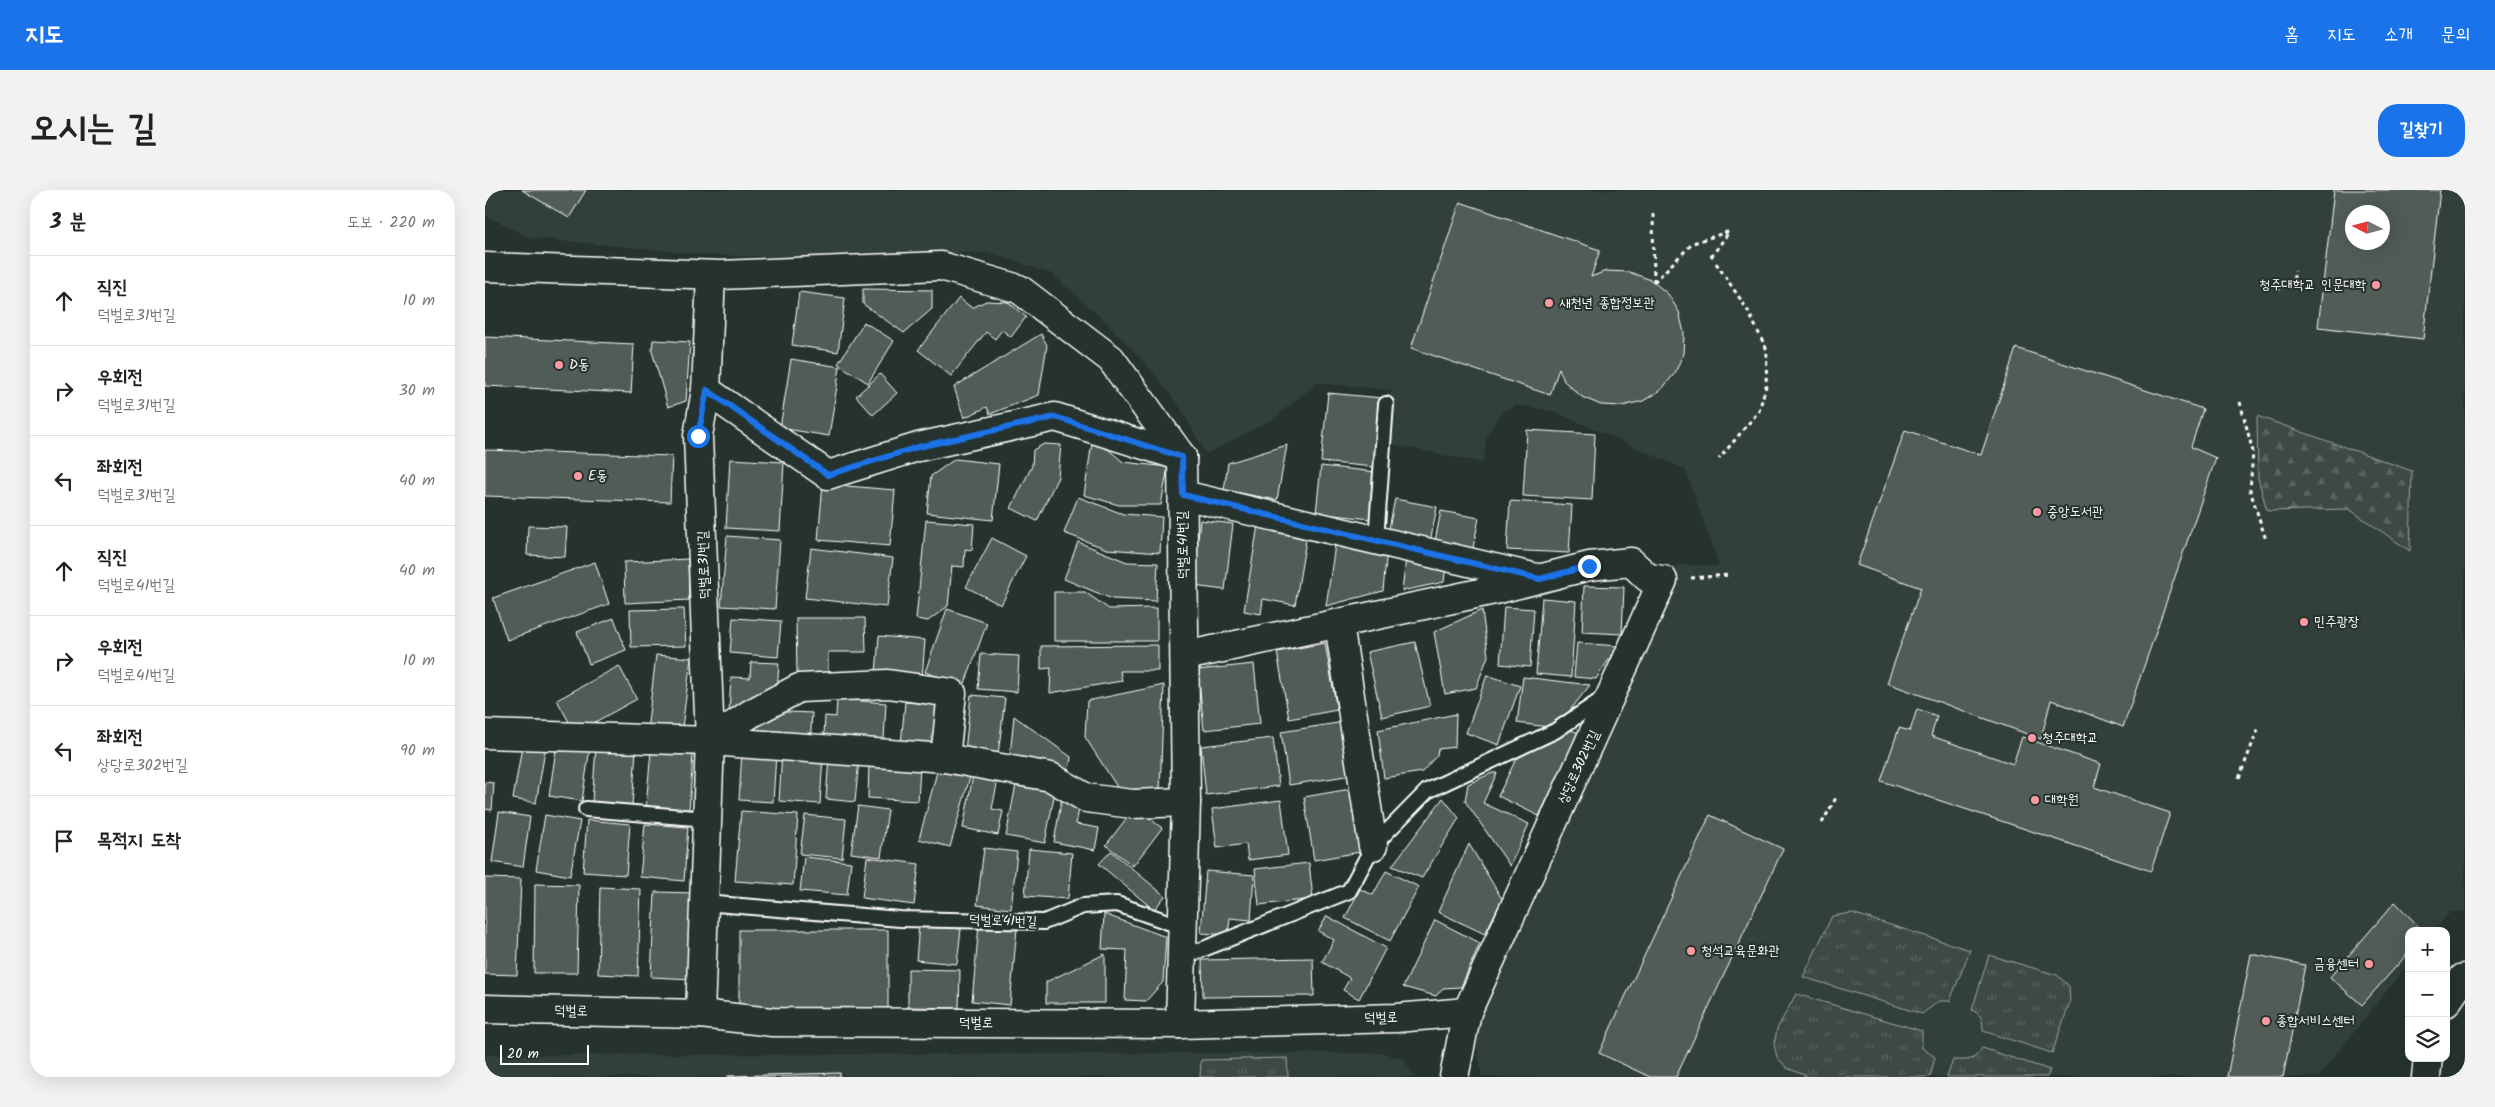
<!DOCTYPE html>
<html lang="ko">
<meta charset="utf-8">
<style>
:root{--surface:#fff;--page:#f2f2f2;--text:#222;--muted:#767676;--line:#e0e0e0;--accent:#1a73e8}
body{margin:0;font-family:Kalam,"Poor Story",sans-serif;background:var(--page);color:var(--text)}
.controls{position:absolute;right:15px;bottom:15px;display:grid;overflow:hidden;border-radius:10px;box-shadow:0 5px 20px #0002}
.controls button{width:45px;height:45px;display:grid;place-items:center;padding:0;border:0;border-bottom:1px solid var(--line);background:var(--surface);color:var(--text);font:25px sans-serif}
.compass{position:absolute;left:1860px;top:15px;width:45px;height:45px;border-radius:50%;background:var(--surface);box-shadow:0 5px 20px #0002;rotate:276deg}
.scale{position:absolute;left:15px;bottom:12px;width:89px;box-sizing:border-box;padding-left:5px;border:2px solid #fff;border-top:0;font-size:14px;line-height:18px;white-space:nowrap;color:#fff;-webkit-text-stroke:4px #26332d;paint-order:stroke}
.stop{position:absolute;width:15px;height:15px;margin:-11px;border:4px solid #1a73e8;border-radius:50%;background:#fff}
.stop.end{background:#1a73e8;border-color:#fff;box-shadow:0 1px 5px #0008}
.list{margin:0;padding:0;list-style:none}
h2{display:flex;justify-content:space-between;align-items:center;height:65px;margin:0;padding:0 20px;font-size:21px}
h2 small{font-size:16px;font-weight:400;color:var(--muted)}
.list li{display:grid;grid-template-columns:32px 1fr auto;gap:15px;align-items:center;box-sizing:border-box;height:90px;padding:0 20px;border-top:1px solid var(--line)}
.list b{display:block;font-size:19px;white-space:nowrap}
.list p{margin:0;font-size:16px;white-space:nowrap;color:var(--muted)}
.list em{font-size:16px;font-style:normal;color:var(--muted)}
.icon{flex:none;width:28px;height:28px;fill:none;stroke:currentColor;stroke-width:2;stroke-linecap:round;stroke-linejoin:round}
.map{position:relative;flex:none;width:1980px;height:887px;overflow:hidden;border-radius:20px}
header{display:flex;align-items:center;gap:30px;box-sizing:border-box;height:70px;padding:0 25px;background:var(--accent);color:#fff}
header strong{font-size:24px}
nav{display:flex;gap:28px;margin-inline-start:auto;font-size:18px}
.intro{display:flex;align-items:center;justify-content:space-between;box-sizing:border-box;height:120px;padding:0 30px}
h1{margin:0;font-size:35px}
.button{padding:12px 22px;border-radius:20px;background:var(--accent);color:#fff;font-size:18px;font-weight:700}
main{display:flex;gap:30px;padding:0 30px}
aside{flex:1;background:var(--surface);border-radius:20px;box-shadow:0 5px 20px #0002}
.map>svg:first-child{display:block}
.built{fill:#333f3a;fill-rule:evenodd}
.grass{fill:url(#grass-tufts);stroke:#9ea4a2}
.forest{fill:url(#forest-firs);stroke:#9ea4a2}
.building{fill:#515c57;stroke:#fff;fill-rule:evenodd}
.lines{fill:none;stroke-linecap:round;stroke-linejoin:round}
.lane-casing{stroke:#fff;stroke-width:18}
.street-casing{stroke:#fff;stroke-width:31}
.path{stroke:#fff;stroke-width:3;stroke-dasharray:4 4;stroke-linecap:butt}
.lane{stroke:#26332d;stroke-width:14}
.street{stroke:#26332d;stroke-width:28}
.route{stroke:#1a73e8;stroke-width:6}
.poi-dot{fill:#ff9aa2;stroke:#26332d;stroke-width:2}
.labels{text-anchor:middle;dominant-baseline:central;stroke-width:4;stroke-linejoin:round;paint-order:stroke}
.poi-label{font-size:14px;fill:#fff;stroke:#26332d;text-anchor:start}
.street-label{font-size:14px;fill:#fff;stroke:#26332d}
</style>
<header>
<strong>지도</strong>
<nav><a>홈</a><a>지도</a><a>소개</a><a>문의</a></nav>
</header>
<div class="intro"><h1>오시는 길</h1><a class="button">길찾기</a></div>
<main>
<aside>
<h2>3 분<small>도보 · 220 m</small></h2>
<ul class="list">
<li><svg class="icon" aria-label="ahead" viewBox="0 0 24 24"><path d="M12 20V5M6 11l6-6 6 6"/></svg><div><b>직진</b><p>덕벌로31번길</p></div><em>10 m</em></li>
<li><svg class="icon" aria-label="right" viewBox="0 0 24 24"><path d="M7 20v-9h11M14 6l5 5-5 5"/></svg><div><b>우회전</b><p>덕벌로31번길</p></div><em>30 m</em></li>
<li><svg class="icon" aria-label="left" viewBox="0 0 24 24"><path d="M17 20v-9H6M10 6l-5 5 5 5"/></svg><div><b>좌회전</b><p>덕벌로31번길</p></div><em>40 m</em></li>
<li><svg class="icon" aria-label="ahead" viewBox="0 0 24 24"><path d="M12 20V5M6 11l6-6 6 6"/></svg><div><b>직진</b><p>덕벌로41번길</p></div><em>40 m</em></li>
<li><svg class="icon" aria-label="right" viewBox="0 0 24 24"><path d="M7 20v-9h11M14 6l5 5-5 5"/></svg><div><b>우회전</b><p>덕벌로41번길</p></div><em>10 m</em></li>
<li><svg class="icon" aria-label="left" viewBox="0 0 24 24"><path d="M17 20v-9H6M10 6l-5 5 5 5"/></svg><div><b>좌회전</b><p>상당로302번길</p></div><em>90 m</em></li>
<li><svg class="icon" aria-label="arrive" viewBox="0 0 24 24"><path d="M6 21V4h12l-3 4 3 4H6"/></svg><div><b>목적지 도착</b></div></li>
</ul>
</aside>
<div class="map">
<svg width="1980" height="887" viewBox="0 0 1980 887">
<defs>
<pattern id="grass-tufts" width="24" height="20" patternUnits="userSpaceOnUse" patternTransform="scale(1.25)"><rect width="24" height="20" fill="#3e4944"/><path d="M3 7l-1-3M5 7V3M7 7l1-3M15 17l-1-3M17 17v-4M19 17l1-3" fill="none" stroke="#5b6460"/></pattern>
<pattern id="forest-firs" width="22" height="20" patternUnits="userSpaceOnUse" patternTransform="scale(1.25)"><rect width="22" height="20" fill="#3e4944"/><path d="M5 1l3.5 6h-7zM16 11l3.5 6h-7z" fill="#5b6460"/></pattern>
</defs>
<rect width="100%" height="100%" fill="#26332d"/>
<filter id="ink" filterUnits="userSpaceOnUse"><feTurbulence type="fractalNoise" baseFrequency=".02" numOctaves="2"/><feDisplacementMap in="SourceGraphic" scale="10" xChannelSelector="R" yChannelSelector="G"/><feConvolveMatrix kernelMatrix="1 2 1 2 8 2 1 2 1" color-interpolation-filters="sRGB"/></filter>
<g filter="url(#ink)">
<g class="built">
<path d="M0,0H1980V721L1965,722L1949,741H1924V773L1833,887H997L989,834L1191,375L1234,376L1200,279L1068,221L1031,215L1016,223L1002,246L998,273L905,254L906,200L832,193L788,229L721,264L695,217L662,175L623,134L567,84L506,63H431L323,68L226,65L46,48L0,25ZM1868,22H1898V52H1868Z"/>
<polygon points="898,863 918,869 930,887 0,887 0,865"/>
</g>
<g class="grass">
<polygon points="1367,723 1485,760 1465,811 1454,811 1437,824 1318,787 1347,726"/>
<path d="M1504,765L1572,785L1584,796L1585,812L1567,863L1498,841C1498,830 1497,825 1487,820Z"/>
<polygon points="1311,804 1437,841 1437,858 1450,867 1445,887 1324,887 1302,878 1292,867 1289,855 1292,839"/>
<path d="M1497,858L1565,880L1562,887H1462L1468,870C1482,870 1489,872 1497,858Z"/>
<polygon points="802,868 803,887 715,887 716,870"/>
</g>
<polygon class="forest" points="1772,226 1927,281 1925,361 1864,319 1782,321 1773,288"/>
<g class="building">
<polygon points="37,0 101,0 84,28"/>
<path d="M1849,0H1955L1938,149L1833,137ZM1868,22H1898V52H1868Z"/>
<polygon points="975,12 1115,60 1106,87 1121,81 1144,82 1166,90 1183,104 1194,122 1199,143 1198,164 1190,183 1176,200 1158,211 1137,216 1116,215 1097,207 1079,191 1074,178 1065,205 926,158"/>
<polygon points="378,99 447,100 447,119 419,143 378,114"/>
<polygon points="314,102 360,108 353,162 307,155"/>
<polygon points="474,108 487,118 501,111 523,112 541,127 526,147 517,140 510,149 501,142 466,186 433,160"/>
<polygon points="379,132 409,151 383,193 353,174"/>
<polygon points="556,144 562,155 554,205 505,224 502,217 479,228 469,197"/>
<polygon points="0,147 149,154 146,203 0,196"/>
<polygon points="168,150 205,152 201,211 183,217 167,161"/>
<polygon points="1531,158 1718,219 1706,257 1731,268 1638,537 1566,510 1556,549 1402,493 1436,398 1372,375 1420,240 1496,265"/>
<polygon points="306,169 355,177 344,246 295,238"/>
<polygon points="395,184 412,203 388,225 371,206"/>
<polygon points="843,203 897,208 890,277 836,272"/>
<polygon points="1042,240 1110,244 1107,310 1038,306"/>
<polygon points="608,246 638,272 683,277 676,315 634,315 599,305"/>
<polygon points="559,254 576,255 573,287 552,331 526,318 547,276 548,260"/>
<polygon points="802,255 792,310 739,300 743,273"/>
<polygon points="0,260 187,266 185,312 0,306"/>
<polygon points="245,269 299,272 295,341 241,338"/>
<polygon points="470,269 514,274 508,330 442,323 446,286"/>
<polygon points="836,276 891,282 886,329 831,323"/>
<polygon points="338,294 410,300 405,356 333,350"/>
<polygon points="593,307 638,324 677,327 675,363 622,359 579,343"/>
<polygon points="910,309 952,317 945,352 903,343"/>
<polygon points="1025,311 1087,315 1084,363 1022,360"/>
<polygon points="956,321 994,328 988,358 950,351"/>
<polygon points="441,330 489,334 487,360 480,359 479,377 467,376 463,416 443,431 431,429"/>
<polygon points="715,330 748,334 740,400 708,396"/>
<polygon points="773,335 822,344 810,415 778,409 776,424 759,421"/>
<polygon points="43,336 82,337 80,367 42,365"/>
<polygon points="242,346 295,350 290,419 236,416"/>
<polygon points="507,348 541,366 516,415 481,397"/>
<polygon points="851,348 902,359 898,401 841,416"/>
<polygon points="593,352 642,372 673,373 671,411 627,409 579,389"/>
<polygon points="326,358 408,368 402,417 320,408"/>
<polygon points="921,368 961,374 959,392 917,401"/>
<polygon points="203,369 204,410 140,413 139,372"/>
<polygon points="110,372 124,414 22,450 8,408"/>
<polygon points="1099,396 1139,397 1137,444 1097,442"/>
<polygon points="569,402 600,402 624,419 672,418 672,451 569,451"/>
<polygon points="1057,408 1091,411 1086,487 1051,484"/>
<polygon points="1019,417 1049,419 1045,477 1015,474"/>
<polygon points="199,419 201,456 146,457 145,420"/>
<polygon points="462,419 502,433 479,496 440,482"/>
<polygon points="997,420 1003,466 991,498 960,504 949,442"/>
<polygon points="129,428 141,460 104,474 92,442"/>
<polygon points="248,428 296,431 293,467 245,463"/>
<polygon points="311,428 380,428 381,462 343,462 343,483 312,484"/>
<polygon points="394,446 440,450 437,488 391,484"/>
<polygon points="930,452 945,516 897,527 882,462"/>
<polygon points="840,453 852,520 804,529 792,462"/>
<polygon points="1092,453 1133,456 1111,489 1089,487"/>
<polygon points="673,455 673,481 635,481 637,491 565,503 566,478 556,479 556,456"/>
<polygon points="496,464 534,466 532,502 493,499"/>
<polygon points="171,465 206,468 196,545 162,541"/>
<polygon points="266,472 294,473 292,503 244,523 246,487 265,488"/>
<polygon points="769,474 775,534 719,540 713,480"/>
<polygon points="134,476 152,509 90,543 72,510"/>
<polygon points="1002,485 1035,496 1014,555 981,543"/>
<polygon points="1038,487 1105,495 1071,538 1032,533"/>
<polygon points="679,495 675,601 634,600 600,547 602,511"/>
<polygon points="486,505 520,508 513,565 480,561"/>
<polygon points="352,509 401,513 399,550 339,546 340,526 351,527"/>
<polygon points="420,512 454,515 450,557 416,554"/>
<polygon points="1432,519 1452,526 1446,546 1528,574 1537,547 1616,574 1609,597 1685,623 1666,681 1396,591 1414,538 1425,541"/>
<polygon points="282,521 327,523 325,554 266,550 268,530"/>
<polygon points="971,524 970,557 953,559 952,565 937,582 899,588 893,540"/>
<polygon points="529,526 586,567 584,581 524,575"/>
<polygon points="859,532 867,585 804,595 796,542"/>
<polygon points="1086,540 1094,543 1054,626 1013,606 1031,569"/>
<polygon points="788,548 794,596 721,605 716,556"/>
<polygon points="38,551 61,555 51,613 28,609"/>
<polygon points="72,553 105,557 97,611 64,606"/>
<polygon points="111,558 151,561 147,616 107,612"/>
<polygon points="166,561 208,564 204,620 161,616"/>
<polygon points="257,562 291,564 288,612 254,610"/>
<polygon points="297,562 338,565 335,614 294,611"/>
<polygon points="344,567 374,570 370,612 341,609"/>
<polygon points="384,574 435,577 433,611 383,608"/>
<polygon points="453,578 485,587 465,657 434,649"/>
<polygon points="489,580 514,584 507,619 518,621 513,645 478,638"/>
<polygon points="1007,583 1012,583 998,613 1044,634 1025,676 980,611 983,594"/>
<polygon points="532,589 571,596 560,653 521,646"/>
<polygon points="0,592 9,593 7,620 0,619"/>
<polygon points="871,598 881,661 829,670 819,607"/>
<polygon points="577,607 596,610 591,634 614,638 610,660 569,652"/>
<polygon points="958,608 974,628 937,688 907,676"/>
<polygon points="796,610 803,665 763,670 761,654 732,658 727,619"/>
<polygon points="373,616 403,620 396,667 366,663"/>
<polygon points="650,617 677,638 648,676 621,655"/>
<polygon points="256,621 313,625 308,695 250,691"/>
<polygon points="14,622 45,627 38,677 7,672"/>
<polygon points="60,625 95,631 85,686 51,680"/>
<polygon points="320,625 361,629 357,668 315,664"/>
<polygon points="1225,625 1298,659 1191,887 1165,887 1114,863"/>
<polygon points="102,630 145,634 141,685 98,682"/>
<polygon points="160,634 203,637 199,691 155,687"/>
<polygon points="984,654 1017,709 1000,744 953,722"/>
<polygon points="499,658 532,662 526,719 492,715"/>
<polygon points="544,659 587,663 583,709 540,706"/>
<polygon points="626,661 680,706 669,720 614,674"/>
<polygon points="319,667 366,672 362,705 315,701"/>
<polygon points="382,667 434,674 429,715 377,708"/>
<polygon points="824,673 828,709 774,715 770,679"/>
<polygon points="721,681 769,685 766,730 745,728 743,745 716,743"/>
<polygon points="901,681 934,697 905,751 860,728 875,699 888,705"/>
<polygon points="0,688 36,689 32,785 0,784"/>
<polygon points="50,694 94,695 92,783 49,783"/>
<polygon points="115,697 156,699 153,786 113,784"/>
<polygon points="170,702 211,703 207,789 166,787"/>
<polygon points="1910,712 1938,741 1924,741 1924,762 1877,815 1845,787"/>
<polygon points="619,724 681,747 678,792 661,811 640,810 642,760 617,759"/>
<polygon points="842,726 901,758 874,809 858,800 865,788 837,772 849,750 833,741"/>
<polygon points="950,730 995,753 976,797 958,798 951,806 918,797"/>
<polygon points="434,735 476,739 472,774 431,770"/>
<polygon points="494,735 532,738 525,815 487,811"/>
<rect x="254" y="740" width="149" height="78"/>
<polygon points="620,764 620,813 561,813 561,792"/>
<polygon points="1766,764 1820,775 1798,887 1742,887"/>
<polygon points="828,768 829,806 718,807 717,770"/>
<polygon points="423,779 475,780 474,818 423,817"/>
<polygon points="355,883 355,887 243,887 243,886"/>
</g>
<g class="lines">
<g class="lane-casing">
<g id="lane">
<polyline points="891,350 901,214"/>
<polyline points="101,619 222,629"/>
<polyline points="219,713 415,729 559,732 598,716 632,714 697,737"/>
<polyline points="696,768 864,701 888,656 942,601 1070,541 1113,512 1119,505"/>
</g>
</g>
<g class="street-casing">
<g id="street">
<polyline points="0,77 235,85 456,76 534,99 626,169 697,267"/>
<polyline points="221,200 343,285 433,257 570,227 697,267"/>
<polyline points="698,305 1052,388"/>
<polyline points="854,434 888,656"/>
<polyline points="700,466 1014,399 1104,376 1146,372 1163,388 1178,390 982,822 969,887"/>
<polyline points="0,544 225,551 460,568 566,587 601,608 647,614 701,612"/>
<polyline points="225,551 265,524 314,498 403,494 467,503 460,568"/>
<polyline points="1961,813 1978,788 1980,788"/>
<polyline points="0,819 215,824 287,832 695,834 911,828 982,822"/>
<polyline points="215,824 225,551 213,246 221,200 226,85"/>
<polyline points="695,834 701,612 697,267"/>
<polyline points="1941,887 1943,868"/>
</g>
</g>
<g class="path">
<polyline points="1168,24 1169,92"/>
<polyline points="1226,67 1244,42"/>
<polyline points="1231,73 1262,119 1282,160 1281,196 1274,221 1234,269"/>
<polyline points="1169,92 1208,53 1245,41"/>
<polyline points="1793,101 1798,91 1808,92 1810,81"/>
<polyline points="1755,212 1768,262 1765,300 1781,350"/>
<polyline points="1206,388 1244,385"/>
<polyline points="1754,588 1774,537"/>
<polyline points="1337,633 1352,606"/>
</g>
<use href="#lane" class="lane"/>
<use href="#street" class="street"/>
</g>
</g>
<g class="lines" filter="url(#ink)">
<polyline class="route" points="213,246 222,200 343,285 433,257 570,227 697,267 698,305 1055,389 1104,376"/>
</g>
<g class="poi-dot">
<circle cx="1891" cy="95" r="5"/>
<circle cx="1064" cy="113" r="5"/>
<circle cx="74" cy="175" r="5"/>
<circle cx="93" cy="286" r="5"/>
<circle cx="1552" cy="322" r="5"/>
<circle cx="1819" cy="432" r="5"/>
<circle cx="1547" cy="548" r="5"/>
<circle cx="1550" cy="610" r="5"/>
<circle cx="1206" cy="761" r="5"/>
<circle cx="1884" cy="774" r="5"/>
<circle cx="1781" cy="831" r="5"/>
</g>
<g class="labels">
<g class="poi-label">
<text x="1881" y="95" text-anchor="end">청주대학교 인문대학</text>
<text x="1074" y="113">새천년 종합정보관</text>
<text x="84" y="175">D동</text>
<text x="103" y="286">E동</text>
<text x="1562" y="322">중앙도서관</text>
<text x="1829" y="432">민주광장</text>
<text x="1557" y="548">청주대학교</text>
<text x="1560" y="610">대학원</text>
<text x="1216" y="761">청석교육문화관</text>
<text x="1874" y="774" text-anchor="end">금융센터</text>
<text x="1791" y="831">종합서비스센터</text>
</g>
<g class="street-label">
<text transform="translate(698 355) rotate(-91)">덕벌로41번길</text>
<text transform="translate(219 375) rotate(-92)">덕벌로31번길</text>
<text transform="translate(1094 577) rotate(-65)">상당로302번길</text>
<text transform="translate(518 731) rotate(2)">덕벌로41번길</text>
<text transform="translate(86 821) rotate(1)">덕벌로</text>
<text transform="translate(896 828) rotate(-2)">덕벌로</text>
<text x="491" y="833">덕벌로</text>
</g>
</g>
</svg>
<div class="controls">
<button>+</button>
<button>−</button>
<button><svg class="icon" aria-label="layers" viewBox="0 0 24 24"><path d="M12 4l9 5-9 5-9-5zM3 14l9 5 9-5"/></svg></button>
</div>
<svg class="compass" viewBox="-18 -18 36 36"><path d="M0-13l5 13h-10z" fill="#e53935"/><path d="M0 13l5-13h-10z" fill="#767676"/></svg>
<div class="scale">20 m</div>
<div class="stop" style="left:213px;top:246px"></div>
<div class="stop end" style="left:1104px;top:376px"></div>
</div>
</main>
